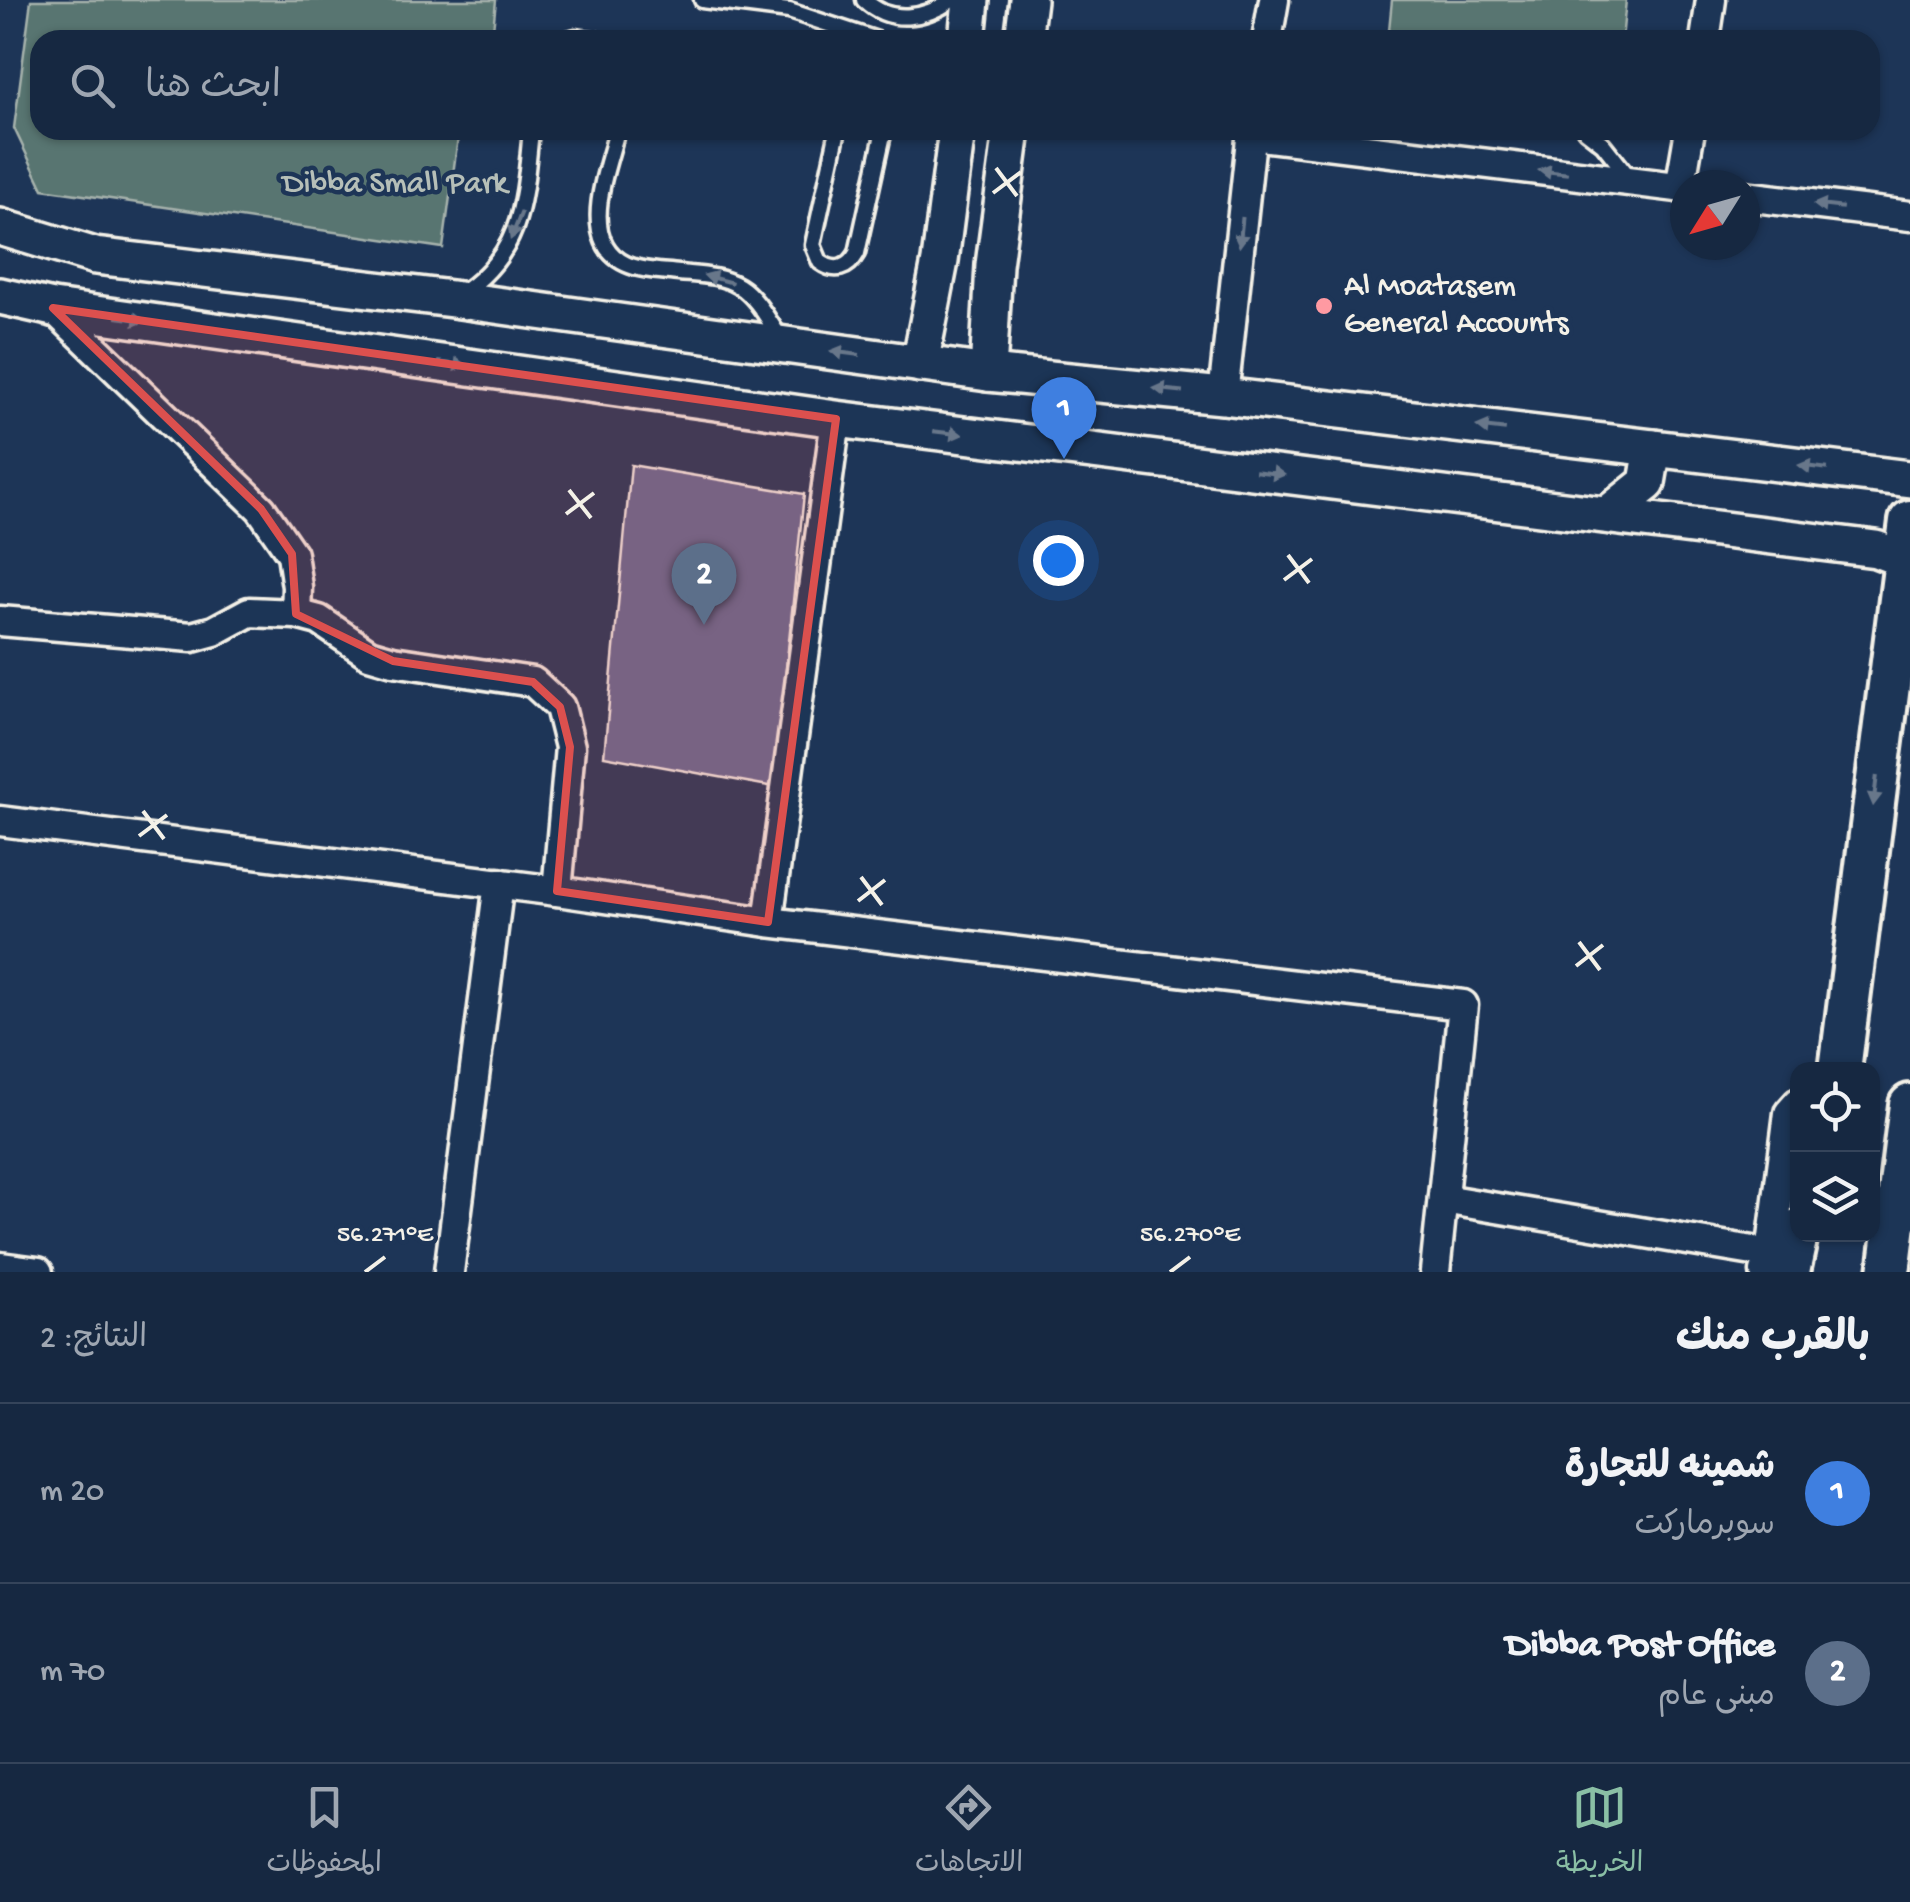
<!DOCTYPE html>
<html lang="ar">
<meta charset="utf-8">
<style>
:root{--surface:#162841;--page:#1f3048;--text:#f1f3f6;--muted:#9ea6b1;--line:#35445a;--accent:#8abfa5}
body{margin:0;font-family:"Gochi Hand","Playpen Sans Arabic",sans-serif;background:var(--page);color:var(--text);direction:rtl}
.controls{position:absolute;right:30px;bottom:30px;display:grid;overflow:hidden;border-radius:20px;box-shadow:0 2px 8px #0004}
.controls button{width:90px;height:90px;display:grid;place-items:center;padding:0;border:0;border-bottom:2px solid var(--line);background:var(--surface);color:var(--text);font:50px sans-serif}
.compass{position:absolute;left:1670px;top:170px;width:90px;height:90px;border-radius:50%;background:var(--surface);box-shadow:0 2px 8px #0004;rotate:233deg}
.you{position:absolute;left:1058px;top:560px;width:35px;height:35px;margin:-25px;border:8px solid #fff;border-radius:50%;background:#1a73e8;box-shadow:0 0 0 15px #1a73e833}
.badge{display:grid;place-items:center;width:65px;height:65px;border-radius:50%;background:var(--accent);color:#fff;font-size:32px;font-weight:700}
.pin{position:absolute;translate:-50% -82px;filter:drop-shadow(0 2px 5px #0008)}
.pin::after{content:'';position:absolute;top:52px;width:35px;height:30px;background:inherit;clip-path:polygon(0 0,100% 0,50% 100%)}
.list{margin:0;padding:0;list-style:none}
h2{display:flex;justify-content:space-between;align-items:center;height:130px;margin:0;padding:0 40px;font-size:42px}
h2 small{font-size:32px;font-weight:400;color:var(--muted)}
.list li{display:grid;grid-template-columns:65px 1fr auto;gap:30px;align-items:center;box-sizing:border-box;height:180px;padding:0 40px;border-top:2px solid var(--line)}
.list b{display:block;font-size:38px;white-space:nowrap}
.list p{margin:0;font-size:32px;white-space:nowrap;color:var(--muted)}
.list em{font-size:32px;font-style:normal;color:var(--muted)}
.icon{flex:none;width:55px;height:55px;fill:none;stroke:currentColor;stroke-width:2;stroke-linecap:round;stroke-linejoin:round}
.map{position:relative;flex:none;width:1910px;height:1272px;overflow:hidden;direction:ltr}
.search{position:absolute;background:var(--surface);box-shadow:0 2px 8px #0004;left:30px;right:30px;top:30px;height:110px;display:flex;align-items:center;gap:25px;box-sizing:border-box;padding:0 35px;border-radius:30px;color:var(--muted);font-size:38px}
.sheet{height:490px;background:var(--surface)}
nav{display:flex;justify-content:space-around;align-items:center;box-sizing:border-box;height:140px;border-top:2px solid var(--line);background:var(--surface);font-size:28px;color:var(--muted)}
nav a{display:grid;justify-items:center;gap:5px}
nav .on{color:var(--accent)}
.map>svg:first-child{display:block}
.green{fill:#587471;stroke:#a6b2ac;stroke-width:2.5}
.building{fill:#606890;stroke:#f4f1e8;stroke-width:2.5}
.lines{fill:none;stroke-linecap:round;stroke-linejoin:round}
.service-casing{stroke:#f4f1e8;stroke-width:21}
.minor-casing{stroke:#f4f1e8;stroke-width:35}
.tertiary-casing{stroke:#f4f1e8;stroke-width:42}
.secondary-casing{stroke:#f4f1e8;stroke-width:48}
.service{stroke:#1d3557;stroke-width:14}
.minor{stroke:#1d3557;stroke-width:28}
.tertiary{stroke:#1d3557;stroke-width:35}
.secondary{stroke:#1d3557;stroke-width:40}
.oneway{fill:#68778a}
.marked{fill:#dc504e;fill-opacity:0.2;stroke:#dc504e;stroke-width:8;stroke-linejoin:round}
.ticks{fill:none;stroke:#f4f1e8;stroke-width:4}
.poi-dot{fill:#ff9aa2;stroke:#1d3557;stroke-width:4}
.labels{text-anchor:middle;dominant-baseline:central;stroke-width:9;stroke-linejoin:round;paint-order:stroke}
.park-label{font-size:32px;fill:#b6bfb8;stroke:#1d3557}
.poi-label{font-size:32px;fill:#f4f1e8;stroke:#1d3557;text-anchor:start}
.ticks-label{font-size:25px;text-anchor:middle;fill:#f4f1e8;stroke:#1d3557;stroke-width:9;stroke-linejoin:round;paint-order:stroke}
</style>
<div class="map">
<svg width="1910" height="1272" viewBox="0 0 1910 1272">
<rect width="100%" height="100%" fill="#1d3557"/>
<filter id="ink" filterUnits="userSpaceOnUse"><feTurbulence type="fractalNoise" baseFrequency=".01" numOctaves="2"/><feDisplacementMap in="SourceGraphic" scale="20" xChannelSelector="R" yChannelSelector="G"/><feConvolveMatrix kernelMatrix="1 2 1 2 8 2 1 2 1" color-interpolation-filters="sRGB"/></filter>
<g filter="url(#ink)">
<g class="green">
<polygon points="31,0 496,0 492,40 40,40 40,130 459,130 443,248 43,189 14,128"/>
<polygon points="1392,0 1626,0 1622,40 1388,40"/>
</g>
<polygon class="building" points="631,465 804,494 774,787 604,756"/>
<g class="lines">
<g class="service-casing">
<g id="service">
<polyline points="702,0 789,11 877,40"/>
<path d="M864,0C891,25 924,19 952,0"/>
<polyline points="565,40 575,37 597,40"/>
<path d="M617,130C608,169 576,241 626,264C641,271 662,271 679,273C699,275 721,275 739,286C758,298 769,322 782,340"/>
<path d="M838,130L813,245L820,262C835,273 848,269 857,253L884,130"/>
<polyline points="1585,130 1603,144 1632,181"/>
<path d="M459,295C524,253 524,199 531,130"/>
</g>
</g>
<g class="minor-casing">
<g id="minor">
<polyline points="1267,40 1274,0"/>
<polyline points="1705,40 1711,0"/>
<polyline points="1252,135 1685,188"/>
<polyline points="1680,188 1690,130"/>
<polyline points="1745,196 1910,216"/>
<polyline points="53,308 261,509 292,554 297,587 296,614"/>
<polyline points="1223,396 1252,130"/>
<polyline points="0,621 192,637 214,631 249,612 296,614 319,620 369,654 393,661 533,682 560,707 570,747 557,891"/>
<polyline points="0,821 557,891 768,922 1463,1005 1435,1272"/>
<polyline points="768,922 836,419"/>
<polyline points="1443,1199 1771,1254"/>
<polyline points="0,1267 38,1272"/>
<polyline points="449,1272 499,883"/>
<polyline points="1765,1272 1771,1254 1789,1113 1798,1103"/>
</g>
</g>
<g class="tertiary-casing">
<g id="tertiary">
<polyline points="967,40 971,0"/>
<polyline points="1023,40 1028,0"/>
<polyline points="0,227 95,256 452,299 988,373 1223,396 1910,479"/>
<polyline points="0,296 53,308 836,419 1876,549 1905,560"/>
<polyline points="920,364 940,261 957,130"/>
<polyline points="988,373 994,265 1012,130"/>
<polyline points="1607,515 1647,483 1653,448"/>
</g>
</g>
<g class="secondary-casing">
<g id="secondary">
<polyline points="1840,1070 1910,521"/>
<polyline points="1789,1272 1798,1230"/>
<polyline points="1889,1272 1910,1105"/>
</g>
</g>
<use href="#service" class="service"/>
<use href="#minor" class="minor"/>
<use href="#tertiary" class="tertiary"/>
<use href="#secondary" class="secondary"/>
</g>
<defs><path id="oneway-solid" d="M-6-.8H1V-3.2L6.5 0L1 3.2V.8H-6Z" transform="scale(2.5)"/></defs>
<g class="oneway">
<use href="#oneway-solid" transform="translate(1553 172) rotate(-173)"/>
<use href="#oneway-solid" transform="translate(1828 206) rotate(-173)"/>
<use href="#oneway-solid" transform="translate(516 226) rotate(112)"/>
<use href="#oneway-solid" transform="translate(1241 232) rotate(96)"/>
<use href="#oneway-solid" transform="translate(718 279) rotate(-165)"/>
<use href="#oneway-solid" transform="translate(131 319) rotate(8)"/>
<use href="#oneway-solid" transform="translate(845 353) rotate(-172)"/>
<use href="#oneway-solid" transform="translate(452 364) rotate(8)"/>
<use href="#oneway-solid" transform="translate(1168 390) rotate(-174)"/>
<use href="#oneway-solid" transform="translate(1491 428) rotate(-173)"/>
<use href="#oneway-solid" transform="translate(948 433) rotate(7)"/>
<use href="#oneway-solid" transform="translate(1813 467) rotate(-173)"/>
<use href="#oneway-solid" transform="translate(1270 473) rotate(7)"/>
<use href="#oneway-solid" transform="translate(1875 791) rotate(97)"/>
</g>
</g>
<path class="marked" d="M53,308L836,419L768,922L557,891L570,747L560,707L533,682L393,661L296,614L292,554L261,509Z"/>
<path class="ticks" d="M996,168L1017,196M993,193L1021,172M569,490L591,518M566,514L594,493M1288,555L1309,583M1284,580L1312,559M143,811L164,839M139,836L167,815M861,877L882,905M858,901L885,880M1579,942L1600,970M1576,966L1603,945M365,1272L385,1257M1170,1272L1190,1257"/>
<circle class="poi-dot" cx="1324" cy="306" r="10"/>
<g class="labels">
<g class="park-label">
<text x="395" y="185">Dibba Small Park</text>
</g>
<g class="poi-label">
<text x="1344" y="288">Al Moatasem<tspan x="1344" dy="37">General Accounts</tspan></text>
</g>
</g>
<g class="ticks-label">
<text x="385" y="1241">56.271°E</text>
<text x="1190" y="1241">56.270°E</text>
</g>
</svg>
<div class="controls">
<button><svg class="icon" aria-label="locate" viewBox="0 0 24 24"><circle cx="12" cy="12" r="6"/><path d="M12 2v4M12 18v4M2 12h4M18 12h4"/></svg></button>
<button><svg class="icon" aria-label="layers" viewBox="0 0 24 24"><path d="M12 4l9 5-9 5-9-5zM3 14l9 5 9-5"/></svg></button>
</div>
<svg class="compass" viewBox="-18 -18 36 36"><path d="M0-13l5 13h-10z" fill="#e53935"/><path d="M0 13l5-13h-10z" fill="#9ea6b1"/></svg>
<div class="you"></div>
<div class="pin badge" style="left:1064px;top:459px;background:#3f7fe0">1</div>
<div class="pin badge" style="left:704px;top:625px;background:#5c6f8a">2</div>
<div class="search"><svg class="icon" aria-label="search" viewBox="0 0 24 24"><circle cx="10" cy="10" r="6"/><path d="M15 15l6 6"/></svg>ابحث هنا</div>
</div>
<section class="sheet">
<h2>بالقرب منك<small>النتائج: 2</small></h2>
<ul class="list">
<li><span class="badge" style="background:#3f7fe0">1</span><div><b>شمينه للتجارة</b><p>سوبرماركت</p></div><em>20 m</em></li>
<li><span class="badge" style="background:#5c6f8a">2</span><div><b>Dibba Post Office</b><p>مبنى عام</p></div><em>70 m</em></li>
</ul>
</section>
<nav>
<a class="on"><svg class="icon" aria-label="map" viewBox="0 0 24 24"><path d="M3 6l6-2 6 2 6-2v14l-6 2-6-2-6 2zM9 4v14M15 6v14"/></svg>الخريطة</a>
<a><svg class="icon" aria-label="directions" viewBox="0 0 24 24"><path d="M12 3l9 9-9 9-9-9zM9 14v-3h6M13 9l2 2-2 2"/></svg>الاتجاهات</a>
<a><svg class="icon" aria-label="saved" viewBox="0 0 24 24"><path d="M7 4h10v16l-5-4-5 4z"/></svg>المحفوظات</a>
</nav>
